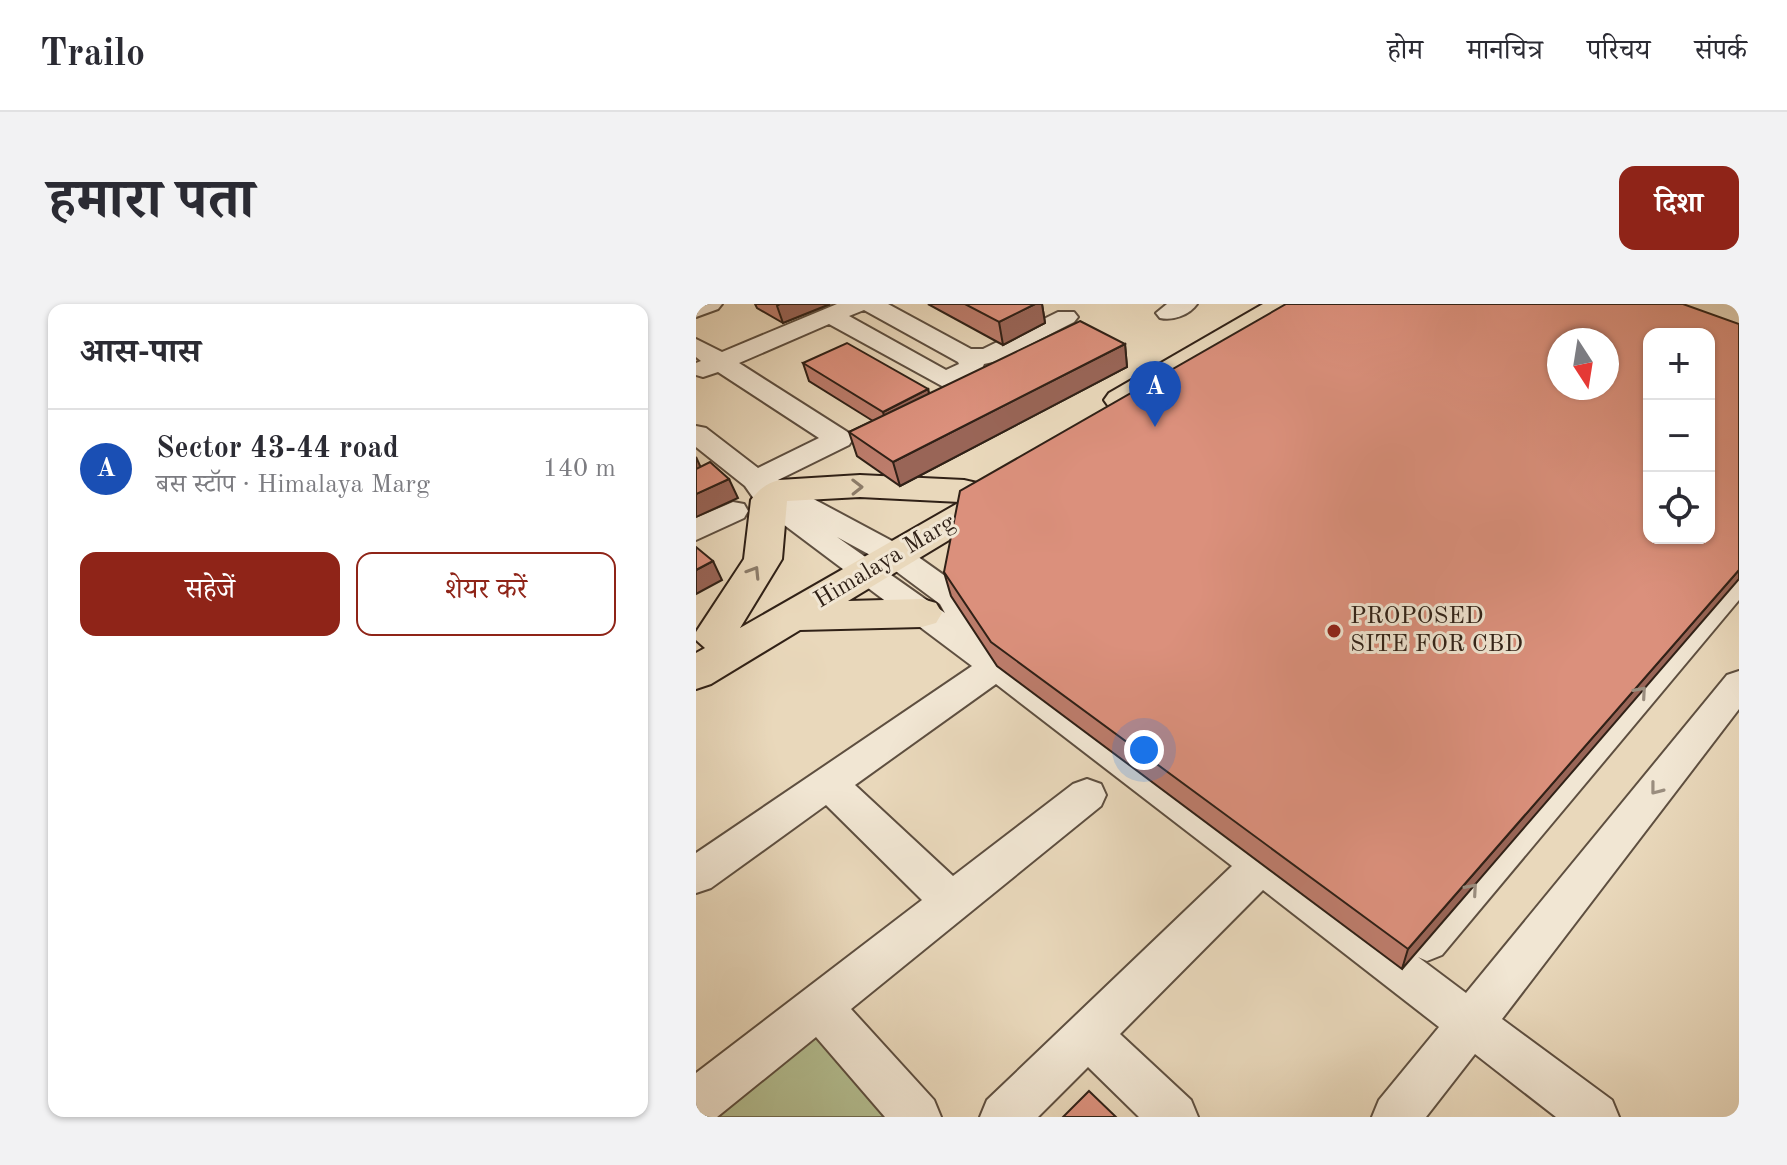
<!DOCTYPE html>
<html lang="hi">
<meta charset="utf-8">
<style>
:root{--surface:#fff;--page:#f2f2f3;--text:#2b2b33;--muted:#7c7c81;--line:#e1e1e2;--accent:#8f2418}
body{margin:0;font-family:"Old Standard TT","Noto Serif Devanagari",serif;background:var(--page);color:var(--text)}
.controls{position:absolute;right:24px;top:24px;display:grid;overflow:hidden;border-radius:16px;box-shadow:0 2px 6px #0004}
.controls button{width:72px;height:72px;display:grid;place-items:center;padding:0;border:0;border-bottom:2px solid var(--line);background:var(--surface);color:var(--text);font:40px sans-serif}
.compass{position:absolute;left:851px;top:24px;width:72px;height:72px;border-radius:50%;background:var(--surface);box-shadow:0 2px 6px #0004;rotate:168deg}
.you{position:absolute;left:448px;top:446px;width:28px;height:28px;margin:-20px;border:6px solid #fff;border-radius:50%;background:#1a73e8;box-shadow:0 0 0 12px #1a73e833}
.badge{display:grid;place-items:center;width:52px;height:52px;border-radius:50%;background:var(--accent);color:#fff;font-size:26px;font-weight:700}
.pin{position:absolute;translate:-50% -66px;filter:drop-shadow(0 2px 4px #0008)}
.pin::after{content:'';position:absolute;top:42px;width:28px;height:24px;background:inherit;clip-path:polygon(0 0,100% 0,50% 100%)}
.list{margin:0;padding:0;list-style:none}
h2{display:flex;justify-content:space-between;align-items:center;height:104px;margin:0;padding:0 32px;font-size:34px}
h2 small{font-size:26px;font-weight:400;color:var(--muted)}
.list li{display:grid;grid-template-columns:52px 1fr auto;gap:24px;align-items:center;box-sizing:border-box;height:120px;padding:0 32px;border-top:2px solid var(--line)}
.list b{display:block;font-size:30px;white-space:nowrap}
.list p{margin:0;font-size:26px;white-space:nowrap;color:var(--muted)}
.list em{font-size:26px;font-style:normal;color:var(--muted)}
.actions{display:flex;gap:16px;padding:24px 32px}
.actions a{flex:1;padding:18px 0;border:2px solid var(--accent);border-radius:16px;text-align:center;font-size:28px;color:var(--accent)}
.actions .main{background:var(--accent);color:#fff}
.icon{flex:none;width:44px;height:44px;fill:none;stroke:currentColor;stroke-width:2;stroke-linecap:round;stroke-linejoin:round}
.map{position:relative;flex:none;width:1043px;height:813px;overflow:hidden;border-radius:16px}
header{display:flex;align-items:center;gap:48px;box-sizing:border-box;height:112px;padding:0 40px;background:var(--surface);border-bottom:2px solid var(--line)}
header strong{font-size:38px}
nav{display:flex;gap:44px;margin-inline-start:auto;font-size:28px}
.intro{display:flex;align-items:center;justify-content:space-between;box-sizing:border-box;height:192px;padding:0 48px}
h1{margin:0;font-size:56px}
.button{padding:20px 36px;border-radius:16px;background:var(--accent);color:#fff;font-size:28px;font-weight:700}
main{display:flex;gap:48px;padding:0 48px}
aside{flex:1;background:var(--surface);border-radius:16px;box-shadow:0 2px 6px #0004}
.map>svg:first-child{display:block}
.green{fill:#b4bf92;stroke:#727054;stroke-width:2}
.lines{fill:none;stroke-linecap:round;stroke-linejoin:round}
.minor-casing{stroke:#5e4f40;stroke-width:4}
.major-casing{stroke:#302117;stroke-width:4}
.minor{fill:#f1e6d3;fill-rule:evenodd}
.major{fill:#e9d8bb;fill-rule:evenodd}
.wall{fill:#bc7c6b;stroke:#302117;stroke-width:2}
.shaded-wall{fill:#996557;stroke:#302117;stroke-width:2}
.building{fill:#db907c;stroke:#302117;stroke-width:2;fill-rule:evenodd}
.oneway{stroke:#8c7c69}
.oneway2{stroke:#9a8d7e}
.poi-dot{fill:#8f2418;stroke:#f1e6d3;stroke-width:3}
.labels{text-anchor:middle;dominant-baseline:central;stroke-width:6;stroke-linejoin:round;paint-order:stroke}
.street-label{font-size:24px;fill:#302117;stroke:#f1e6d3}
.poi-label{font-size:24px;fill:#302117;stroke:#f1e6d3;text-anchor:start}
</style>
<header>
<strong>Trailo</strong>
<nav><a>होम</a><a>मानचित्र</a><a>परिचय</a><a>संपर्क</a></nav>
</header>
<div class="intro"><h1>हमारा पता</h1><a class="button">दिशा</a></div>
<main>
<aside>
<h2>आस-पास<small></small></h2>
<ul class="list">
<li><span class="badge" style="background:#1a4fb4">A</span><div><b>Sector 43-44 road</b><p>बस स्टॉप · Himalaya Marg</p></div><em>140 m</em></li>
</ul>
<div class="actions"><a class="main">सहेजें</a><a>शेयर करें</a></div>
</aside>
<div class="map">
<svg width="1043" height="813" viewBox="0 0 1043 813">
<rect width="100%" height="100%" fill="#e9d8bb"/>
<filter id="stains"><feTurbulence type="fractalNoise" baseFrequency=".0025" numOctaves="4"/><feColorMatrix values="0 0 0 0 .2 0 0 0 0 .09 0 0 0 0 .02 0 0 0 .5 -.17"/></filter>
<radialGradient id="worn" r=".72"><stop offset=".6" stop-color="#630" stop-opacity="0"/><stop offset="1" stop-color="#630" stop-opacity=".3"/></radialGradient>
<polygon class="green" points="113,716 204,813 0,813 0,811"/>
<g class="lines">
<g class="minor-casing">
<g id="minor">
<polygon points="0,0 26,0 22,5 0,13"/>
<path d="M141,0H192L275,45H287L362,8H378L382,13L378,18L301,57L288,60C282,77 262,79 246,82L133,20L43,59L153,129L157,135L153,141L82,176L211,245L266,284L301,335L306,344L304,347L714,647L709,637L716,623L1032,267L1043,264V296L746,651L731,657L722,653L770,689L1031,371L1043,367V405L806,715L916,796L923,813H860L779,750L730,813H676L683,796L743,723L567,586L424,730L495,796L502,813H443L392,763L342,813H284L291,796L536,562L300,380L159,481L257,572L377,480L391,475L405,480L410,491L405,502L155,705L238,796L245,813H189L120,733L21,813H0V769L226,596L130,501L15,584L0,589V549L276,362L63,202L49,182L0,143V122L10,124L62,164L123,134L22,68L7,73L0,71V59L5,57L0,53V35L26,48ZM168,6L262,58L263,60L250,66L153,12ZM141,233L189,259L244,300L249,309Z"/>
<path d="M471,0H501C493,11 477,17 464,14L460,9Z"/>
<polygon points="37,198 48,200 52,207 48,214 0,236 0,214"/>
</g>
</g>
<g class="major-casing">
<g id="major">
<polygon points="567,0 602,0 598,6 435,103 424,106 413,103 408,96 413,89"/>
<path d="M164,171L268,176L281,179L285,185L308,176L321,179L326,187L321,195L152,297L226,295L240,299L246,309L240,319L226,323L104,326L15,380L0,385V349L9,344L0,336V328L48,255L55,196C62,186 71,179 83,176ZM164,193L264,198L44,324L86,255L91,197Z"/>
</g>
</g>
<use href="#minor" class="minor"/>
<use href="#major" class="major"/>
</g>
<g class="wall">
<polygon points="59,0 134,0 87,19 61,4"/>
<polygon points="232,0 346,0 349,19 307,41"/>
<polygon points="987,0 706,665 301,362 255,292 248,268"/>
<polygon points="429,40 431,63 204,182 161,152 153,128 177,117 113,77 107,59 232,85 233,90"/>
</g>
<g class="shaded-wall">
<polygon points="84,0 134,0 87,19 81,2"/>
<polygon points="339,0 346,0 349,19 307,41 303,18"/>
<polygon points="429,40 431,63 204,182 197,158"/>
<polygon points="232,85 236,104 192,126 187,108"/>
<polygon points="0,153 6,166 0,169"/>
<polygon points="33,175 42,194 0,213 0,190"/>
<polygon points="17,257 26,276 0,290 0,266"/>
<polygon points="1043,266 1043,275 706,665 712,645"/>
</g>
<g class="building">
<polygon points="269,0 339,0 303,18"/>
<path d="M590,0H987L1043,20V266L712,645L295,338L248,268L264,187ZM953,30H1013V234H953ZM863,36H911V84H863Z"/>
<polygon points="384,17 429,40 197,158 153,128"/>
<polygon points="151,39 232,85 187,108 107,59"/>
<polygon points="14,158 33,175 0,190 0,165"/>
<polygon points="0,243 17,257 0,266"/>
<polygon points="393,787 420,813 367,813"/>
</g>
<defs><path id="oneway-chevron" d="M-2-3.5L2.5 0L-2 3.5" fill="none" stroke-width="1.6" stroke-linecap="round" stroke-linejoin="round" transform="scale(2)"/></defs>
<g class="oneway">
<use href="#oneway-chevron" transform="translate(161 183) rotate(-1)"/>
<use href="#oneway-chevron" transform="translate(58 268) rotate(-58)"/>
</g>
<g class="oneway2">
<use href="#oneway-chevron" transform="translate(945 388) rotate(-49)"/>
<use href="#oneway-chevron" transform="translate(960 485) rotate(128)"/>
<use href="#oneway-chevron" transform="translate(776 585) rotate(-49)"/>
</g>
<circle class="poi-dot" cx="638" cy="327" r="8"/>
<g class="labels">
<g class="street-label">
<text transform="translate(189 258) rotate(-31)">Himalaya Marg</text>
</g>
<g class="poi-label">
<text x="654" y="313">PROPOSED<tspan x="654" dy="28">SITE FOR CBD</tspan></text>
</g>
</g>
<rect width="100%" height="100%" filter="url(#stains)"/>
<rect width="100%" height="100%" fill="url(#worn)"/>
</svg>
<div class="controls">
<button>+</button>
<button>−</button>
<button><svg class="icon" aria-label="locate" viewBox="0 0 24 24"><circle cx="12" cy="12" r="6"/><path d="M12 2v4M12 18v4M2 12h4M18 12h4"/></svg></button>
</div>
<svg class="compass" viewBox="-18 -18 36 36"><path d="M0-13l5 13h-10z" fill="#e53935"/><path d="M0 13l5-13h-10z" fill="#7c7c81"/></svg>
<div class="you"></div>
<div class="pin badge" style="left:459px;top:123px;background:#1a4fb4">A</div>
</div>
</main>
